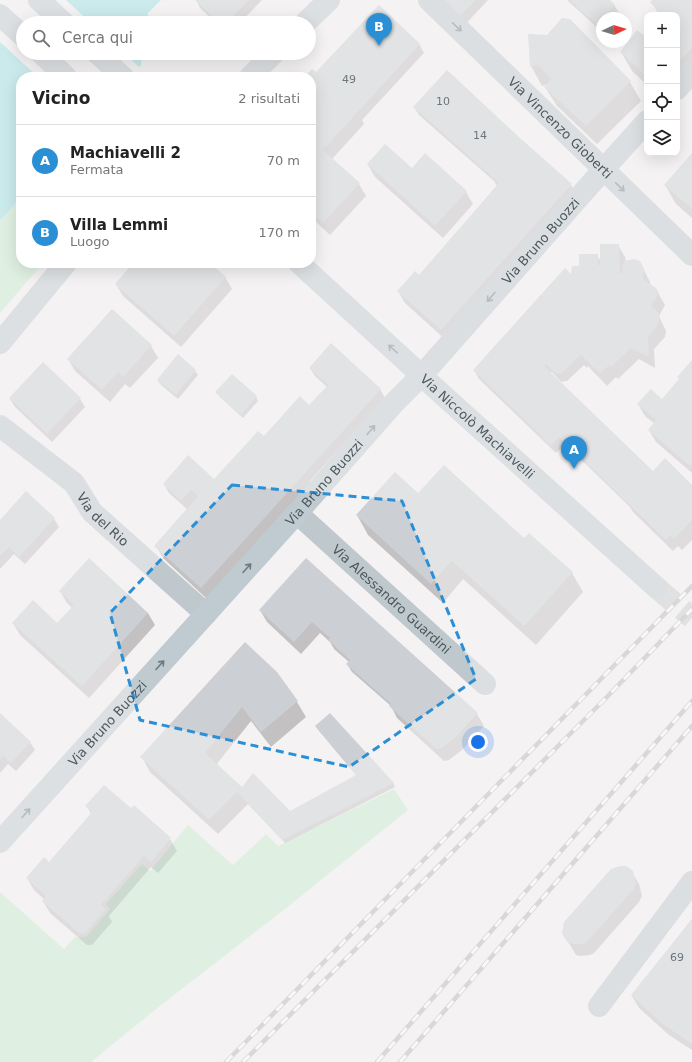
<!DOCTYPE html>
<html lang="it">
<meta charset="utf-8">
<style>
:root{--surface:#fff;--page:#f2f2f2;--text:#222;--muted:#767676;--line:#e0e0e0;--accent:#2b8fd6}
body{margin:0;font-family:"DejaVu Sans",sans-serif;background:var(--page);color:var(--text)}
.controls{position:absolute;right:12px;top:12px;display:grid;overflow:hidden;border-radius:8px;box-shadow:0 4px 16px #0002}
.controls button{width:36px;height:36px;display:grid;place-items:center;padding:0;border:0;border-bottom:1px solid var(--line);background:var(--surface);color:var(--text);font:20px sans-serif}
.compass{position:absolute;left:596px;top:12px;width:36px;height:36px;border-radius:50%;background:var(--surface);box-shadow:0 4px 16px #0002;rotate:86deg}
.you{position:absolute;left:478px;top:742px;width:14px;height:14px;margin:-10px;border:3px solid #fff;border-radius:50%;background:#1a73e8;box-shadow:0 0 0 6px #1a73e833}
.badge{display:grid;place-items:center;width:26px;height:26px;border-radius:50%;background:var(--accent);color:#fff;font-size:13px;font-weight:700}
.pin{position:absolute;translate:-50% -33px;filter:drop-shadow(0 1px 2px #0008)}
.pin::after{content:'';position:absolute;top:21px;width:14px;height:12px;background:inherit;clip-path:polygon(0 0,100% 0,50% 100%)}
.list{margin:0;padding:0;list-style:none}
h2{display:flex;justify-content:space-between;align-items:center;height:52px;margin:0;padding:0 16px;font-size:17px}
h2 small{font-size:13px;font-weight:400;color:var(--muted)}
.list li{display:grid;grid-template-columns:26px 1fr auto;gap:12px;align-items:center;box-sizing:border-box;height:72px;padding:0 16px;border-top:1px solid var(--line)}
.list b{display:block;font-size:15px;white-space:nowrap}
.list p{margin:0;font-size:13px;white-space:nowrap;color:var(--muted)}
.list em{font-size:13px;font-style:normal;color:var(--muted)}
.icon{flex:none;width:22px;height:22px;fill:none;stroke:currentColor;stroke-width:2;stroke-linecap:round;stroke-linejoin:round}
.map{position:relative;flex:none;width:692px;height:1062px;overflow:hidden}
.search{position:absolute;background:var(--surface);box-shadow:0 4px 16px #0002;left:16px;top:16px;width:300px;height:44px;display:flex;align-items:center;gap:10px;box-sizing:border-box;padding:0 14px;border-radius:22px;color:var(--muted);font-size:15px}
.panel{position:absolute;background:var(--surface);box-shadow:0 4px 16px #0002;left:16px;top:72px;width:300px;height:196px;border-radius:16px}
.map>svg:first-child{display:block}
.green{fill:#c6edcf}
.water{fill:#97e1e5}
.pier{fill:#f4f2f3}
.shadow{fill:#0003}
.building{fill:#ccd0d4}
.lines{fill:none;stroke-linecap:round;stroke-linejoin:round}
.secondary-tunnel{stroke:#caccce;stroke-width:22;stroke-dasharray:22 11;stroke-linecap:butt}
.street{stroke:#bfc8cd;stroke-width:22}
.secondary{stroke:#c0cbd1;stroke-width:22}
.rail-casing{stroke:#b5b8bb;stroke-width:4.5}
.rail{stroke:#fff;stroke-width:3;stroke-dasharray:9;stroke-linecap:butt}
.oneway{stroke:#6e7a7f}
.oneway2{stroke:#6e7a80}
.marked{fill:none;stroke:#2b8fd6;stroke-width:3;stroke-dasharray:8 5;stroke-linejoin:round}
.labels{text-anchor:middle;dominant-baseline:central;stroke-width:3.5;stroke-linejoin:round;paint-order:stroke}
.number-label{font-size:11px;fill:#6b767c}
.street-label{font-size:13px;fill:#4b585e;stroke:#fff}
</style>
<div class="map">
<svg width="692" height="1062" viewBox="0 0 692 1062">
<rect width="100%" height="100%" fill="#f4f2f3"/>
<g class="green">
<polygon points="21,197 21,263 43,263 0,313 0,221"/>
<polygon points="394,789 408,810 285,909 156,1009 91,1062 0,1062 0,892 64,949 75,937 86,937 110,909 106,904 142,864 150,871 188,825 233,865 266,834 278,846"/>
</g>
<polygon class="water" points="0,0 161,0 148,13 147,23 23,23 23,53 142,53 141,65 129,77 21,77 21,197 0,221"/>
<polygon class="pier" points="0,0 66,0 91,23 23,23 23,53 124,53 140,68 131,77 38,77 0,42"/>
<g class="shadow">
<polygon points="196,0 262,0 240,23 216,23 200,8"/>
<polygon points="435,0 488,0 463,27"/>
<polygon points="567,0 609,0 614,5 619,13 615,18 602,18 602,32"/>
<polygon points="654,0 692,0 692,79 677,95 677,15 659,15 652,2"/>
<polygon points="529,35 630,82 641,101 597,144 557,106 545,87 548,84 542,86 531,66"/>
<polygon points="647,40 647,85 632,71 621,52"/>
<polygon points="419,44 424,53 362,120 364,124 332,159 359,184 366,196 330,235 311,217 311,77 306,77"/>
<polygon points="414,107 571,185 578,197 448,342 405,303 398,291 419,276 497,186 494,181 419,115"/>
<polygon points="692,154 692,218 676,204 665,185"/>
<polygon points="368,165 412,169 466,192 473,204 443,238 375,177"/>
<polygon points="618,245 625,257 626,262 640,262 650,282 650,286 658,293 665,305 659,316 666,331 665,337 654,349 655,368 639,359 618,379 616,377 607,386 588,366 587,368 584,365 567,381 561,382 552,372 550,373 652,471 692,486 692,540 682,550 678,546 673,551 633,512 630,507 565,444 556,453 479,379 474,370 572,277 580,267 597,255 601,262"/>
<polygon points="135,263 209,263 225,277 232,289 181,347 123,296 116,284"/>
<polygon points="151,346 158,358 130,388 125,384 110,402 75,371 68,359"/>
<polygon points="692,361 692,473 656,442 649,430 655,424 645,416 638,404 662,400 680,380"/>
<polygon points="310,368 380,389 385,398 309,482 311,486 208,600 163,558 156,546 188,510 169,493 164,484 214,480 264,438 309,406 327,387 315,376"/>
<polygon points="195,371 198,375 178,399 160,384 158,380"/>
<polygon points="217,392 256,397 258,401 243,418 219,396"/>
<polygon points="10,399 80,399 85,407 52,442 15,407"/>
<polygon points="26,493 54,519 59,527 25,564 14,554 0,569 0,521"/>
<polygon points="418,495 524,540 529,534 572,573 583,592 536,645 463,579 443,603 368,535 357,515"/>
<polygon points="306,560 477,714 484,726 462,750 449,760 444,761 397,718 391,706 352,672 347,664 349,662 334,649 330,642 320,633 301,654 267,622 260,610"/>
<polygon points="60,591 148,613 155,625 89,698 20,635 13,623 57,624 72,608 67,603"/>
<polygon points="276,672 297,702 306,717 271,747 251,721 216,765 241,788 290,812 357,776 316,727 393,783 395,787 285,843 248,804 218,834 150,772 142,757"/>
<polygon points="0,715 30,742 35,750 16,771 8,764 0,773"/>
<polygon points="87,806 132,810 134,807 170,839 177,851 158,873 151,867 109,916 112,922 92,945 87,945 50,913 43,901 45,900 34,890 27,878 49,863 91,814"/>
<polygon points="632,872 639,884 642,896 639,902 594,953 590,955 580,956 576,955 563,933"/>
<polygon points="692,919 692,1050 669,1035 639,1008 632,996"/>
</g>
<g class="building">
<polygon points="195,0 249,0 227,23 219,23"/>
<polygon points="438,0 476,0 457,19"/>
<polygon points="569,0 610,0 615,5 597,25"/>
<polygon points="652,0 692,0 692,48 677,64 677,15 661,15 650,2"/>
<polygon points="379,5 420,44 323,150 360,183 323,223 311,212 311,77 305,77 312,69 316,72"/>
<polygon points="562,18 570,19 631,81 586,126 544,87 551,79 538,65 530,67 528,34 547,35"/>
<polygon points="637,30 647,38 647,77 620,52"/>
<polygon points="447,70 520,138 572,184 441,330 397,291 415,271 419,275 499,183 413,107"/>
<polygon points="385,144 412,168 425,153 467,191 435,226 367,164"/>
<polygon points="692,153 692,209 664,185"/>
<polygon points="600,244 619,244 620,273 623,273 622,265 625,261 634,259 640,261 644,269 643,279 656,288 659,293 651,306 659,313 660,318 658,325 648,337 649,357 631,348 611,367 609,365 600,374 581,355 562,373 556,374 546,364 544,366 653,471 665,458 692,485 692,520 674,539 670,535 666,540 559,437 551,446 473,370 565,268 571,274 572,266 579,266 579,254 598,254 598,265 600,265"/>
<polygon points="133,263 210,263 226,277 174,336 115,284"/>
<polygon points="112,309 152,345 123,377 118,372 102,390 67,359"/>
<polygon points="331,343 381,389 201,588 154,546 198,496 191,490 181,501 163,484 188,455 214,479 258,431 264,436 300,396 309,405 328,385 309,368"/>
<polygon points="178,354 196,370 176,395 157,380"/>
<polygon points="692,360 692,464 690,466 648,430 656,420 637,404 651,389 662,399 679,379 677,377"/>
<polygon points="43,362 81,398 47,434 9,398"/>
<polygon points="232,374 257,396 241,415 215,392"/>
<polygon points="444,465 524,538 529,533 573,572 524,626 452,561 431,584 356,515 395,472 418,493"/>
<polygon points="26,491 55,518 19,557 9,547 0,556 0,520"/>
<polygon points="89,558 148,613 82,686 12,623 33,600 57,623 74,605 59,591"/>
<polygon points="306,558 478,713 455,738 442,748 436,749 389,706 391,704 346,664 350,660 328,640 330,638 312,622 294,642 259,610"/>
<polygon points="245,642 277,672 298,701 261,732 242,707 205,753 242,787 253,773 290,811 356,775 315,726 330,713 394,783 282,840 237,792 209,820 140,757"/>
<polygon points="0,713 31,742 11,763 3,756 0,760"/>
<polygon points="104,785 131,808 134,805 171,838 151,862 144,856 101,905 106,909 85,933 79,933 42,901 46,896 26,878 44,857 49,862 92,812 85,806"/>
<polygon points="620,866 626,866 633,871 636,884 633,890 588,941 583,944 573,944 568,943 562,934 564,922 611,869"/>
<polygon points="692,919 692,1044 661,1023 631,995"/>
</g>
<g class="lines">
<polyline class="secondary-tunnel" points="657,588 692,618"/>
<g class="street">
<path id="s1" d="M429,0L692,255"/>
<polyline points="677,89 692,72"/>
<path id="s2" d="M422,375L603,170L647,121"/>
<path id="s3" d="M0,426L74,483L92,512L206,614"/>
<path id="s4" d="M297,513L485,684"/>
<polyline points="599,1006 692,882"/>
</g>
<g class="secondary">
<polyline points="39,0 64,23"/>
<polyline points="0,15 23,36"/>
<polyline points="305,23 329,0"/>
<polyline points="41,53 66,77"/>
<polyline points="97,53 123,77"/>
<polyline points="250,77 274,53"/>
<path id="s5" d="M299,263L445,397L657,588"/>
<polyline points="0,343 66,263"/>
<path id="s6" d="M0,842L297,513L395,402L422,375"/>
</g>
<g class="rail-casing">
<g id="rail">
<polyline points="226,1062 692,586"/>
<polyline points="243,1062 602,702 692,609"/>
<polyline points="377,1062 692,701"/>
<polyline points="400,1062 692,726"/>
</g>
</g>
<use href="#rail" class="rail"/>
</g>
<defs><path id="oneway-shaft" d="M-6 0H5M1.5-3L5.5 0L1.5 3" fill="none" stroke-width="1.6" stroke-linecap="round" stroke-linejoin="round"/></defs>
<g class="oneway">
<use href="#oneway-shaft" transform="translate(457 27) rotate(44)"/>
<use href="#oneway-shaft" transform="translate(620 187) rotate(44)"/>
<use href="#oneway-shaft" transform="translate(491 297) rotate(131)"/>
</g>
<g class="oneway2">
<use href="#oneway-shaft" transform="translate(393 349) rotate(-138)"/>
<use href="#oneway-shaft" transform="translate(371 430) rotate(-49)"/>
<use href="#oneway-shaft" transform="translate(247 568) rotate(-48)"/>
<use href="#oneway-shaft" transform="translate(160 665) rotate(-48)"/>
<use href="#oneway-shaft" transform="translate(26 813) rotate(-48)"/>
</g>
<path d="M0 0H692V1062H0ZM232,485L402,501L476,679L349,767L140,720L110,613Z" fill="#f4f2f3" fill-opacity=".55" fill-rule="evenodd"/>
<path class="marked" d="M232,485L402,501L476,679L349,767L140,720L110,613Z"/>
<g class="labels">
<g class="number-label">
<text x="349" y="79">49</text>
<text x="443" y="101">10</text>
<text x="480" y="135">14</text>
<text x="677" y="957">69</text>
</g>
<g class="street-label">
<text stroke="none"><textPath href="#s1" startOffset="183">Via Vincenzo Gioberti</textPath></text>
<text stroke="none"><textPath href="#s2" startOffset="179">Via Bruno Buozzi</textPath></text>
<text stroke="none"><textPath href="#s5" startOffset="242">Via Niccolò Machiavelli</textPath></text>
<text stroke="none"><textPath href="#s6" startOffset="484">Via Bruno Buozzi</textPath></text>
<text stroke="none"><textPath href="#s3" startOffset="140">Via del Rio</textPath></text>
<text stroke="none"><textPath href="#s4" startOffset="128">Via Alessandro Guardini</textPath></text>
<text stroke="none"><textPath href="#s6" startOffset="160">Via Bruno Buozzi</textPath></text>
</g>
</g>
</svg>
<div class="controls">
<button>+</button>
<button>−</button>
<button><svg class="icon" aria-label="locate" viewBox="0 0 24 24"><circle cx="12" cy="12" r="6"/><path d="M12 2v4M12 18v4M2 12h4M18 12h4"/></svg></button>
<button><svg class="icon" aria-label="layers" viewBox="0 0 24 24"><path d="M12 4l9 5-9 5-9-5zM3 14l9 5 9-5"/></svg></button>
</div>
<svg class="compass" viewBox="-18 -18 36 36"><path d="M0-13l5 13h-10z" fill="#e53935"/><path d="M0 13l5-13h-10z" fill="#767676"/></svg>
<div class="you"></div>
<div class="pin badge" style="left:574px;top:469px">A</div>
<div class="pin badge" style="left:379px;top:46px">B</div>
<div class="search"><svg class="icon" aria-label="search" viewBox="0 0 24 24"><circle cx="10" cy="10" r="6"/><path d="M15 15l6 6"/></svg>Cerca qui</div>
<section class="panel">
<h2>Vicino<small>2 risultati</small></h2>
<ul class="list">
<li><span class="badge">A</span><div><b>Machiavelli 2</b><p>Fermata</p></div><em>70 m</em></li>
<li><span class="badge">B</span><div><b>Villa Lemmi</b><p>Luogo</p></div><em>170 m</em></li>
</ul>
</section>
</div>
